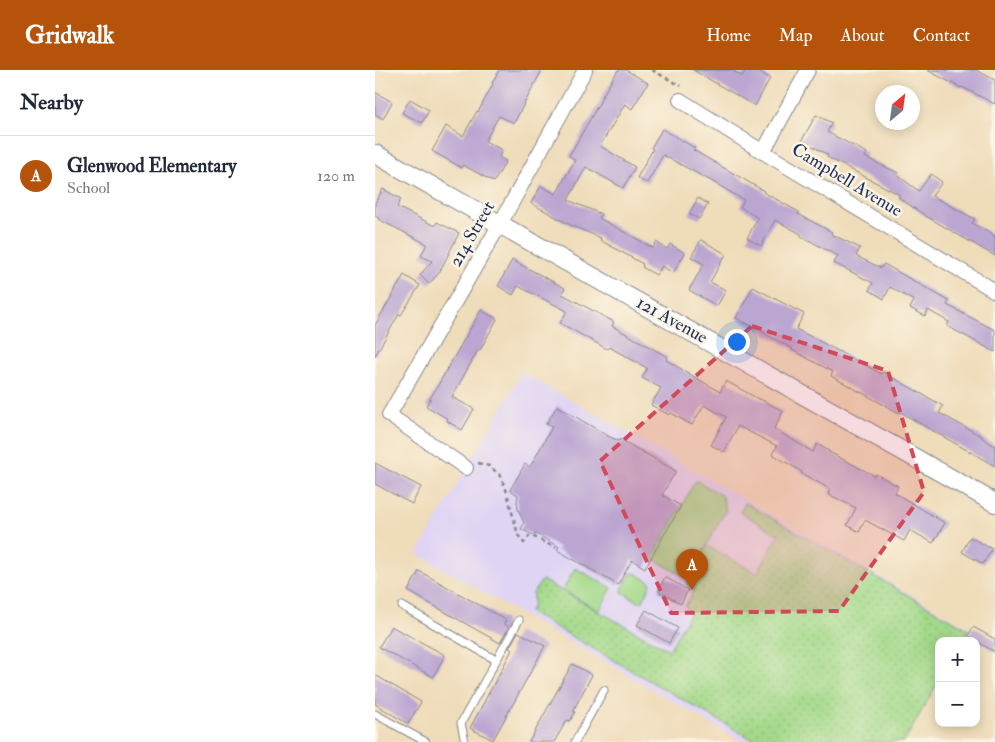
<!DOCTYPE html>
<meta charset="utf-8">
<style>
:root{--surface:#fff;--page:#f6f6f7;--text:#1f2937;--muted:#747a83;--line:#e0e1e3;--accent:#b45309}
body{margin:0;font-family:"IM FELL Double Pica",serif;background:var(--page);color:var(--text)}
.controls{position:absolute;right:15px;bottom:15px;display:grid;overflow:hidden;border-radius:10px;box-shadow:0 2px 12px #0003}
.controls button{width:45px;height:45px;display:grid;place-items:center;padding:0;border:0;border-bottom:1px solid var(--line);background:var(--surface);color:var(--text);font:25px sans-serif}
.compass{position:absolute;left:500px;top:15px;width:45px;height:45px;border-radius:50%;background:var(--surface);box-shadow:0 2px 12px #0003;rotate:29deg}
.you{position:absolute;left:361px;top:271px;width:18px;height:18px;margin:-12px;border:4px solid #fff;border-radius:50%;background:#1a73e8;box-shadow:0 0 0 8px #1a73e833}
.badge{display:grid;place-items:center;width:32px;height:32px;border-radius:50%;background:var(--accent);color:#fff;font-size:16px;font-weight:700}
.pin{position:absolute;translate:-50% -41px;filter:drop-shadow(0 1px 2px #0008)}
.pin::after{content:'';position:absolute;top:26px;width:18px;height:15px;background:inherit;clip-path:polygon(0 0,100% 0,50% 100%)}
.list{margin:0;padding:0;list-style:none}
h2{display:flex;justify-content:space-between;align-items:center;height:65px;margin:0;padding:0 20px;font-size:21px}
h2 small{font-size:16px;font-weight:400;color:var(--muted)}
.list li{display:grid;grid-template-columns:32px 1fr auto;gap:15px;align-items:center;box-sizing:border-box;height:80px;padding:0 20px;border-top:1px solid var(--line)}
.list b{display:block;font-size:19px;white-space:nowrap}
.list p{margin:0;font-size:16px;white-space:nowrap;color:var(--muted)}
.list em{font-size:16px;font-style:normal;color:var(--muted)}
.map{position:relative;flex:none;width:620px;height:672px;overflow:hidden}
header{display:flex;align-items:center;gap:30px;box-sizing:border-box;height:70px;padding:0 25px;background:var(--accent);color:#fff}
header strong{font-size:24px}
nav{display:flex;gap:28px;margin-inline-start:auto;font-size:18px}
main{display:flex}
aside{flex:1;background:var(--surface)}
.map>svg:first-child{display:block}
.built{fill:#e0d4f4}
.grass{fill:url(#grass-dots);stroke:#5f8474}
.park{fill:#a3d98a;stroke:#5f8474}
.building{fill:#bba6d2}
.lines{fill:none;stroke-linecap:round;stroke-linejoin:round}
.service-casing{stroke:#85868c;stroke-width:9}
.minor-casing{stroke:#85868c;stroke-width:16}
.tertiary-casing{stroke:#85868c;stroke-width:20}
.path{stroke:#85868c;stroke-width:2.5;stroke-dasharray:4 4;stroke-linecap:butt}
.service{stroke:#fff;stroke-width:7}
.minor{stroke:#fff;stroke-width:14}
.tertiary{stroke:#fff;stroke-width:18}
.marked{fill:#d1495b;fill-opacity:0.2;stroke:#d1495b;stroke-width:4;stroke-dasharray:10 6;stroke-linejoin:round}
.labels{text-anchor:middle;dominant-baseline:central;stroke-width:5;stroke-linejoin:round;paint-order:stroke}
.street-label{font-size:18px;fill:#1b2f5e;stroke:#fcf5e5}
</style>
<header>
<strong>Gridwalk</strong>
<nav><a>Home</a><a>Map</a><a>About</a><a>Contact</a></nav>
</header>
<main>
<aside>
<h2>Nearby<small></small></h2>
<ul class="list">
<li><span class="badge">A</span><div><b>Glenwood Elementary</b><p>School</p></div><em>120 m</em></li>
</ul>
</aside>
<div class="map">
<svg width="620" height="672" viewBox="0 0 620 672">
<defs>
<pattern id="grass-dots" width="8" height="8" patternUnits="userSpaceOnUse" patternTransform="scale(1.25)"><rect width="8" height="8" fill="#a3d98a"/><path d="M2 2h.1M6 6h.1" fill="none" stroke="#8cbb7a" stroke-width="1.8" stroke-linecap="round"/></pattern>
</defs>
<rect width="100%" height="100%" fill="#fcf5e5"/>
<filter id="ink" filterUnits="userSpaceOnUse"><feTurbulence type="fractalNoise" baseFrequency=".02" numOctaves="2"/><feDisplacementMap in="SourceGraphic" scale="10" xChannelSelector="R" yChannelSelector="G"/><feConvolveMatrix kernelMatrix="1 2 1 2 8 2 1 2 1" color-interpolation-filters="sRGB"/></filter>
<filter id="wash" filterUnits="userSpaceOnUse"><feTurbulence type="fractalNoise" baseFrequency=".0096" numOctaves="4" result="noise"/><feDisplacementMap in="SourceGraphic" scale="20" xChannelSelector="R" yChannelSelector="G"/><feGaussianBlur stdDeviation="1.12" result="paint"/><feColorMatrix in="noise" values="0 0 0 0 0 0 0 0 0 0 0 0 0 0 0 0 0 1.4 0 .05"/><feComposite in="paint" operator="in"/></filter>
<g filter="url(#wash)">
<rect width="100%" height="100%" fill="#efdcb9"/>
<polygon class="built" points="147,302 592,557 585,571 564,571 564,609 529,672 368,672 42,484"/>
<polygon class="grass" points="370,433 593,559 586,571 564,571 564,610 529,672 382,672 154,542 158,535 158,523 167,510 294,580 315,543 310,536 320,519 311,514 332,476 382,503 404,465 365,442"/>
<g class="park">
<polygon points="323,411 347,426 351,440 314,506 310,507 277,488 320,412"/>
<polygon points="200,498 237,518 224,541 188,520"/>
<polygon points="260,503 274,511 276,514 268,531 264,532 247,522 247,519 256,504"/>
</g>
<g id="blocks">
<g class="building">
<polygon points="124,0 167,0 139,53 124,46 110,71 127,80 124,87 131,91 119,112 88,95 87,98 57,81 71,56 88,66 102,41 103,42 118,14 117,13"/>
<polygon points="243,0 251,0 273,13 257,39 250,34 225,76 260,97 248,118 211,97 193,130 226,144 224,148 278,178 281,172 292,179 295,174 310,183 298,203 287,196 281,205 267,197 268,194 225,170 226,168 195,155 156,133 166,116 181,124 200,90 194,86 226,30 225,30"/>
<polygon points="318,0 356,0 367,6 371,0 381,0 395,8 380,36"/>
<polygon points="552,0 601,0 620,10 620,34 587,17 586,18"/>
<polygon points="0,22 17,32 8,49 0,44"/>
<polygon points="35,29 54,40 47,53 27,43"/>
<polygon points="441,45 457,53 452,62 492,83 490,87 523,103 522,105 544,121 556,104 567,112 557,126 600,149 597,153 620,166 620,186 549,145 523,127 525,125 452,87 453,85 427,70"/>
<polygon points="287,59 320,78 318,80 389,121 388,122 424,142 423,144 457,162 456,164 485,178 481,186 506,198 509,194 574,231 572,235 620,260 620,282 572,256 574,252 553,240 550,246 535,238 539,231 515,217 509,229 494,220 498,213 459,193 463,186 426,166 426,164 400,150 386,176 372,168 383,148 365,137 369,130 340,113 288,85 272,113 262,108 278,79 276,78"/>
<polygon points="8,119 26,129 22,137 60,156 62,152 84,163 64,203 54,214 45,205 57,191 46,186 52,174 3,149 4,148 0,146 0,133"/>
<polygon points="323,128 333,134 324,149 314,144"/>
<polygon points="326,170 351,184 335,212 351,220 342,236 314,220 329,194 316,187"/>
<polygon points="137,190 190,218 187,224 239,252 237,256 293,287 291,290 345,322 351,311 385,330 385,329 408,341 399,359 438,382 442,374 454,381 454,382 500,406 501,404 523,416 520,423 570,453 558,473 535,460 529,471 490,450 484,462 472,455 481,438 453,424 455,419 426,403 427,402 397,384 402,376 363,356 349,382 336,375 351,347 329,335 317,355 296,343 294,345 276,335 286,318 267,308 272,298 234,277 232,279 185,253 192,241 143,216 138,225 123,216"/>
<polygon points="29,205 45,215 26,245 24,244 0,286 0,255"/>
<polygon points="378,217 429,244 421,259 507,304 508,302 568,336 564,343 608,367 607,368 620,376 620,396 525,342 524,343 456,306 458,302 417,280 418,279 390,264 390,263 361,248"/>
<polygon points="106,240 122,249 105,280 103,280 77,327 99,339 87,360 72,351 73,349 51,336"/>
<polygon points="182,336 235,367 244,371 245,369 301,401 287,425 306,436 270,498 257,490 243,515 182,480 184,477 160,463 158,465 146,459 149,453 143,439 142,432 143,425 135,420 150,394 155,397 177,357 171,354"/>
<polygon points="0,393 46,417 37,434 0,414"/>
<polygon points="595,467 617,479 608,494 587,482"/>
<polygon points="44,501 131,550 129,554 134,557 125,573 33,521"/>
<polygon points="290,507 313,520 306,534 283,521"/>
<polygon points="271,540 303,558 294,573 262,555"/>
<polygon points="16,556 70,585 58,607 4,577"/>
<polygon points="598,557 620,569 620,582 593,566"/>
<polygon points="143,562 170,576 118,670 95,658 137,580 134,578"/>
<polygon points="197,594 217,605 198,641 200,642 195,651 192,650 179,672 154,672"/>
<polygon points="0,605 46,632 33,654 0,634"/>
</g>
</g>
</g>
<g filter="url(#ink)">
<use href="#blocks" fill-opacity="0" stroke="#85868c" stroke-width="1"/>
<g class="lines">
<g class="service-casing">
<g id="service">
<polyline points="27,536 121,590"/>
<polyline points="0,644 51,672"/>
<polyline points="90,672 86,653 144,550"/>
<polyline points="200,672 229,620"/>
</g>
</g>
<g class="minor-casing">
<g id="minor">
<polyline points="305,30 388,82 620,221"/>
<polyline points="388,82 433,0"/>
<polyline points="91,398 14,345 125,154 210,0"/>
</g>
</g>
<g class="tertiary-casing">
<polyline id="tertiary" points="0,84 620,433"/>
</g>
<g class="path">
<polyline points="277,0 306,16"/>
<polyline points="103,393 114,396 124,404 131,419 143,465 149,473 155,465 181,478"/>
</g>
<use href="#service" class="service"/>
<use href="#minor" class="minor"/>
<use href="#tertiary" class="tertiary"/>
</g>
</g>
<path class="marked" d="M377,256L513,301L549,422L464,541L296,543L225,391Z"/>
<g class="labels">
<g class="street-label">
<text transform="translate(472 110) rotate(31)">Campbell Avenue</text>
<text transform="translate(97 164) rotate(-60)">214 Street</text>
<text transform="translate(297 250) rotate(29)">121 Avenue</text>
</g>
</g>
</svg>
<div class="controls">
<button>+</button>
<button>−</button>
</div>
<svg class="compass" viewBox="-18 -18 36 36"><path d="M0-13l5 13h-10z" fill="#e53935"/><path d="M0 13l5-13h-10z" fill="#747a83"/></svg>
<div class="you"></div>
<div class="pin badge" style="left:317px;top:520px">A</div>
</div>
</main>
